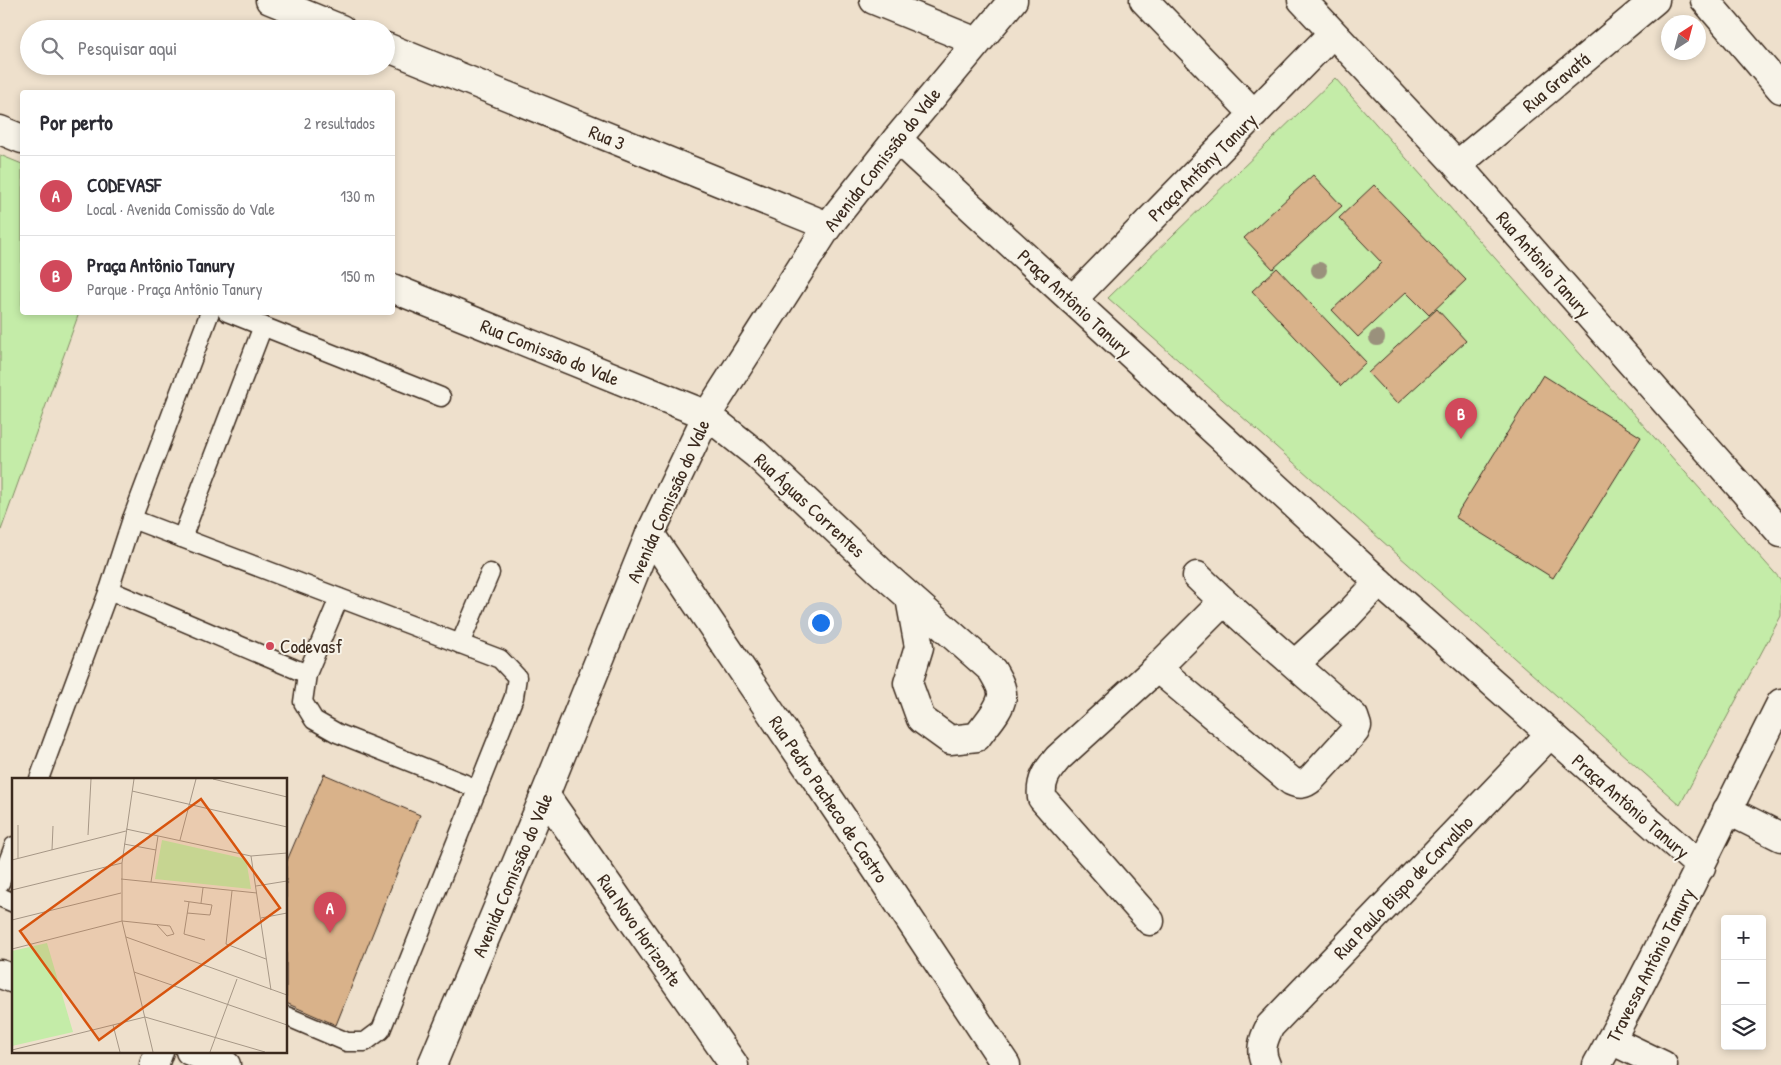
<!DOCTYPE html>
<html lang="pt">
<meta charset="utf-8">
<style>
:root{--surface:#fff;--page:#f2f2f3;--text:#2b2b33;--muted:#7c7c81;--line:#e1e1e2;--accent:#d1495b}
body{margin:0;font-family:"Patrick Hand",sans-serif;background:var(--page);color:var(--text)}
.controls{position:absolute;right:15px;bottom:15px;display:grid;overflow:hidden;border-radius:5px;box-shadow:0 2px 8px #0003}
.controls button{width:45px;height:45px;display:grid;place-items:center;padding:0;border:0;border-bottom:1px solid var(--line);background:var(--surface);color:var(--text);font:25px sans-serif}
.compass{position:absolute;left:1661px;top:15px;width:45px;height:45px;border-radius:50%;background:var(--surface);box-shadow:0 2px 8px #0003;rotate:36deg}
.you{position:absolute;left:820px;top:622px;width:18px;height:18px;margin:-12px;border:4px solid #fff;border-radius:50%;background:#1a73e8;box-shadow:0 0 0 8px #1a73e833}
.badge{display:grid;place-items:center;width:32px;height:32px;border-radius:50%;background:var(--accent);color:#fff;font-size:16px;font-weight:700}
.pin{position:absolute;translate:-50% -41px;filter:drop-shadow(0 1px 2px #0008)}
.pin::after{content:'';position:absolute;top:26px;width:18px;height:15px;background:inherit;clip-path:polygon(0 0,100% 0,50% 100%)}
.list{margin:0;padding:0;list-style:none}
h2{display:flex;justify-content:space-between;align-items:center;height:65px;margin:0;padding:0 20px;font-size:21px}
h2 small{font-size:16px;font-weight:400;color:var(--muted)}
.list li{display:grid;grid-template-columns:32px 1fr auto;gap:15px;align-items:center;box-sizing:border-box;height:80px;padding:0 20px;border-top:1px solid var(--line)}
.list b{display:block;font-size:19px;white-space:nowrap}
.list p{margin:0;font-size:16px;white-space:nowrap;color:var(--muted)}
.list em{font-size:16px;font-style:normal;color:var(--muted)}
.icon{flex:none;width:28px;height:28px;fill:none;stroke:currentColor;stroke-width:2;stroke-linecap:round;stroke-linejoin:round}
.map{position:relative;flex:none;width:1781px;height:1065px;overflow:hidden}
.search{position:absolute;background:var(--surface);box-shadow:0 2px 8px #0003;left:20px;top:20px;width:375px;height:55px;display:flex;align-items:center;gap:12px;box-sizing:border-box;padding:0 18px;border-radius:28px;color:var(--muted);font-size:19px}
.panel{position:absolute;background:var(--surface);box-shadow:0 2px 8px #0003;left:20px;top:90px;width:375px;height:225px;border-radius:5px}
.map>svg:first-child{display:block}
.green{fill:#c4eca8;stroke:#808b63}
.building{fill:#d9b28a;stroke:#3b2a1e}
.lines{fill:none;stroke-linecap:round;stroke-linejoin:round}
.service-casing{stroke:#3b2a1e;stroke-width:21}
.minor-casing{stroke:#3b2a1e;stroke-width:31}
.tertiary-casing{stroke:#3b2a1e;stroke-width:31}
.service{stroke:#f7f3e8;stroke-width:18}
.minor{stroke:#f7f3e8;stroke-width:28}
.tertiary{stroke:#f7f3e8;stroke-width:28}
.tree{fill:#9a917c}
.poi-dot{fill:#d1495b;stroke:#f7f3e8;stroke-width:2}
.labels{text-anchor:middle;dominant-baseline:central;stroke-width:4;stroke-linejoin:round;paint-order:stroke}
.street-label{font-size:19px;fill:#3b2a1e;stroke:#f7f3e8}
.poi-label{font-size:19px;fill:#3b2a1e;stroke:#f7f3e8;text-anchor:start}
.inset-road{fill:none;stroke:#a69786;stroke-width:1}
.view{fill:#d7540e;fill-opacity:0.15;stroke:#d7540e;stroke-width:2.5}
.inset-edge{fill:none;stroke:#3b2a1e;stroke-width:2.5}
</style>
<div class="map">
<svg width="1781" height="1065" viewBox="0 0 1781 1065">
<rect width="100%" height="100%" fill="#eee0cc"/>
<filter id="ink" filterUnits="userSpaceOnUse"><feTurbulence type="fractalNoise" baseFrequency=".02" numOctaves="2"/><feDisplacementMap in="SourceGraphic" scale="10" xChannelSelector="R" yChannelSelector="G"/><feConvolveMatrix kernelMatrix="1 2 1 2 8 2 1 2 1" color-interpolation-filters="sRGB"/></filter>
<g filter="url(#ink)">
<g class="green">
<polygon points="1335,78 1781,580 1781,616 1680,805 1108,298"/>
<polygon points="0,155 22,164 22,312 79,313 0,533"/>
</g>
<g class="building">
<polygon points="1313,175 1342,206 1273,269 1244,238"/>
<polygon points="1374,185 1466,280 1429,315 1406,292 1358,337 1332,310 1382,263 1339,218"/>
<polygon points="1277,268 1366,362 1341,386 1252,291"/>
<polygon points="1437,309 1466,341 1397,404 1368,373"/>
<polygon points="1543,375 1641,437 1553,578 1455,517"/>
<polygon points="324,774 420,815 336,1025 286,1003 286,863"/>
</g>
<g class="lines">
<g class="service-casing">
<g id="service">
<polyline points="227,312 441,397"/>
<polyline points="132,519 500,659 517,677 514,697 381,1030 365,1042 347,1042 286,1016"/>
<polyline points="182,538 263,326"/>
<polyline points="109,590 307,674"/>
<polyline points="339,598 307,674 303,702 314,720 337,733 478,789"/>
<polyline points="460,644 490,573"/>
<polyline points="39,779 109,590 132,519 210,312"/>
<polyline points="0,883 14,846"/>
<polyline points="0,897 14,903"/>
</g>
</g>
<g class="minor-casing">
<g id="minor">
<polyline points="270,0 341,29"/>
<polyline points="874,0 977,42"/>
<polyline points="1144,0 1254,114"/>
<polyline points="1302,0 1457,165 1781,533"/>
<polyline points="1705,0 1781,89"/>
<polyline points="386,47 828,226"/>
<polyline points="0,130 22,139"/>
<polyline points="897,139 1379,582 1701,867"/>
<polyline points="1457,165 1655,0"/>
<path d="M392,288L707,415L756,454L879,570L992,670C996,677 1003,688 1002,696C1000,711 985,725 977,737L950,740L921,719L908,683L919,647L910,598"/>
<polyline points="1072,300 1332,34"/>
<polyline points="650,534 843,819 1006,1065"/>
<polyline points="1295,664 1348,615 1379,582"/>
<path d="M1157,668L1291,781C1300,785 1304,785 1312,778L1355,731L1357,726L1354,717C1302,670 1247,625 1197,576"/>
<polyline points="545,795 734,1065"/>
<polyline points="1727,810 1781,837"/>
<path d="M1150,921L1042,798C1040,780 1047,771 1058,758L1157,668L1223,602"/>
<polyline points="1611,1040 1663,1065"/>
<polyline points="154,1065 159,1051"/>
<path d="M1266,1065C1259,1051 1263,1040 1270,1026L1550,734"/>
<path d="M1597,1065C1663,946 1720,824 1781,703"/>
</g>
</g>
<g class="tertiary-casing">
<g id="tertiary">
<polyline points="0,974 14,979"/>
<polyline points="190,1051 226,1065"/>
<polyline points="432,1065 545,795 650,534 707,415 828,226 897,139 1013,0"/>
</g>
</g>
<use href="#service" class="service"/>
<use href="#minor" class="minor"/>
<use href="#tertiary" class="tertiary"/>
</g>
<g class="tree">
<circle cx="1319" cy="270" r="8"/>
<circle cx="1377" cy="338" r="8"/>
</g>
</g>
<circle class="poi-dot" cx="270" cy="646" r="5"/>
<g class="labels">
<g class="street-label">
<text transform="translate(1556 82) rotate(-40)">Rua Gravatá</text>
<text transform="translate(607 137) rotate(22)">Rua 3</text>
<text transform="translate(882 159) rotate(-52)">Avenida Comissão do Vale</text>
<text transform="translate(1202 167) rotate(-45)">Praça Antôny Tanury</text>
<text transform="translate(1544 264) rotate(49)">Rua Antônio Tanury</text>
<text transform="translate(1075 303) rotate(43)">Praça Antônio Tanury</text>
<text transform="translate(550 352) rotate(22)">Rua Comissão do Vale</text>
<text transform="translate(668 501) rotate(-66)">Avenida Comissão do Vale</text>
<text transform="translate(810 505) rotate(43)">Rua Águas Correntes</text>
<text transform="translate(829 799) rotate(56)">Rua Pedro Pacheco de Castro</text>
<text transform="translate(1631 806) rotate(41)">Praça Antônio Tanury</text>
<text transform="translate(512 875) rotate(-67)">Avenida Comissão do Vale</text>
<text transform="translate(1403 887) rotate(-46)">Rua Paulo Bispo de Carvalho</text>
<text transform="translate(640 930) rotate(55)">Rua Novo Horizonte</text>
<text transform="translate(1650 965) rotate(-63)">Travessa Antônio Tanury</text>
</g>
<g class="poi-label">
<text x="280" y="646">Codevasf</text>
</g>
</g>
<g transform="translate(12 778)">
<rect width="275" height="275" fill="#eee0cc"/>
<path d="M150,62L234,81L239,111L143,101ZM35,165L61,254L0,268V173Z" fill="#c4eca8"/>
<path class="inset-road" d="M122,1L110,85V143L141,274M201,1L275,19M120,13L275,49M114,51L239,78L275,75M76,57L79,1M168,62L184,1M112,66L144,72M40,72L41,48M239,78L259,212M6,80V47M0,82L114,53M109,101L245,115M139,104L146,58M244,108L275,103M0,112L110,85M220,113L214,166L254,181M172,123L200,127L198,137L175,135M177,124L172,156L193,162M189,125L191,110M249,140L275,135M0,142L109,115M114,159L275,217M0,171L110,143L158,148L162,156L155,158L145,147M122,194L275,247M133,239L253,274M101,247L108,274M0,272L133,239M198,274L225,201"/>
<path class="view" d="M189,21L268,130L87,262L8,153Z"/>
<rect width="275" height="275" class="inset-edge"/>
</g>
</svg>
<div class="controls">
<button>+</button>
<button>−</button>
<button><svg class="icon" aria-label="layers" viewBox="0 0 24 24"><path d="M12 4l9 5-9 5-9-5zM3 14l9 5 9-5"/></svg></button>
</div>
<svg class="compass" viewBox="-18 -18 36 36"><path d="M0-13l5 13h-10z" fill="#e53935"/><path d="M0 13l5-13h-10z" fill="#7c7c81"/></svg>
<div class="you"></div>
<div class="pin badge" style="left:330px;top:933px">A</div>
<div class="pin badge" style="left:1461px;top:439px">B</div>
<div class="search"><svg class="icon" aria-label="search" viewBox="0 0 24 24"><circle cx="10" cy="10" r="6"/><path d="M15 15l6 6"/></svg>Pesquisar aqui</div>
<section class="panel">
<h2>Por perto<small>2 resultados</small></h2>
<ul class="list">
<li><span class="badge">A</span><div><b>CODEVASF</b><p>Local · Avenida Comissão do Vale</p></div><em>130 m</em></li>
<li><span class="badge">B</span><div><b>Praça Antônio Tanury</b><p>Parque · Praça Antônio Tanury</p></div><em>150 m</em></li>
</ul>
</section>
</div>
